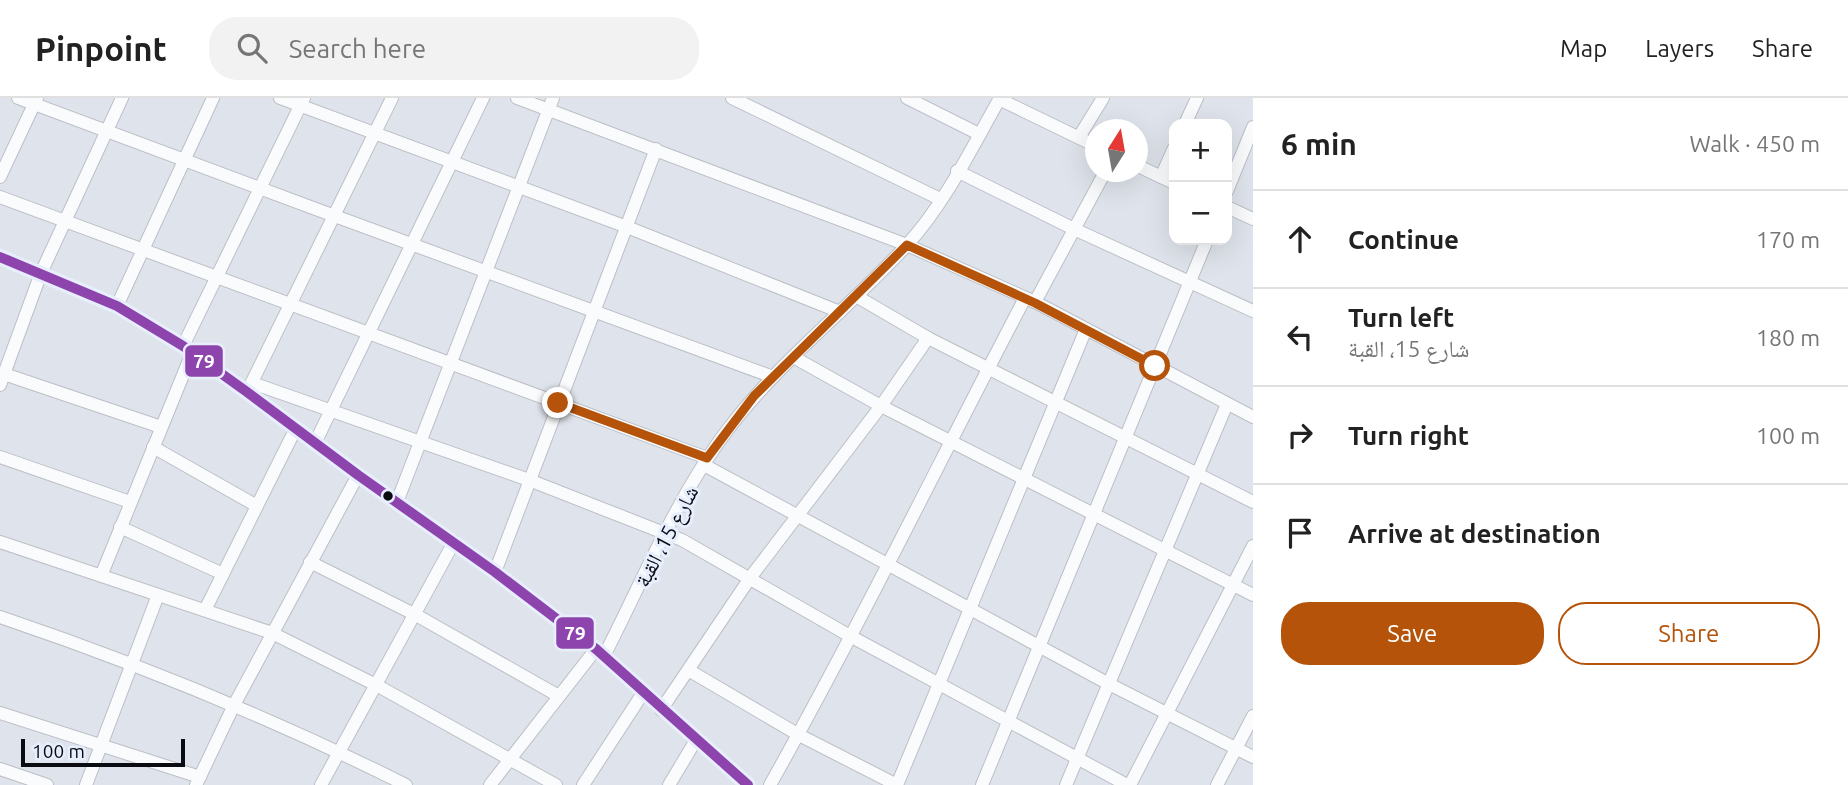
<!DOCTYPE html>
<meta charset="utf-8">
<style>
:root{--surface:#fff;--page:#f2f2f2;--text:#222;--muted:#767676;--line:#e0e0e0;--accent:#b45309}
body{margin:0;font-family:Ubuntu,"Noto Naskh Arabic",sans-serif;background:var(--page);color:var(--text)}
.controls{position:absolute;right:21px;top:21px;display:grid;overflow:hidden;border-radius:14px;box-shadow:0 7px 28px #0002}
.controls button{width:63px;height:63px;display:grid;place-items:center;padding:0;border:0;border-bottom:2px solid var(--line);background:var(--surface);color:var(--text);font:35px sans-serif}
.compass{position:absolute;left:1085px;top:21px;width:63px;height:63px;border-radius:50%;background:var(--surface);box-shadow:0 7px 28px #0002;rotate:11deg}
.scale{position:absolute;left:21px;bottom:18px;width:164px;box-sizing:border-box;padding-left:7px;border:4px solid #0a0c11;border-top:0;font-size:19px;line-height:24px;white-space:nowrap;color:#0a0c11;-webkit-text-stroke:5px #e7eefe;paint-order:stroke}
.stop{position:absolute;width:21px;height:21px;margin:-16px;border:5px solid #b45309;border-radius:50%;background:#fff}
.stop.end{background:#b45309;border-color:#fff;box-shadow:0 2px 7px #0008}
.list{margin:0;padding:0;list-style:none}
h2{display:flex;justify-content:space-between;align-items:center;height:91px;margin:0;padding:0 28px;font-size:30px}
h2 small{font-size:23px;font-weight:400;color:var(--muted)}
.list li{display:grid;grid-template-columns:46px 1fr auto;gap:21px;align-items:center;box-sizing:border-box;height:98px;padding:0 28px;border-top:2px solid var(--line)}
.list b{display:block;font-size:26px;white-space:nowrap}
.list p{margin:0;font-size:23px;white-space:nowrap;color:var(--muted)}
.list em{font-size:23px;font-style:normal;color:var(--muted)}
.actions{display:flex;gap:14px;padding:21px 28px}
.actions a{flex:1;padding:16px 0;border:2px solid var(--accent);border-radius:28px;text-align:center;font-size:24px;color:var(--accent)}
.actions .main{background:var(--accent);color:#fff}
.icon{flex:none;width:38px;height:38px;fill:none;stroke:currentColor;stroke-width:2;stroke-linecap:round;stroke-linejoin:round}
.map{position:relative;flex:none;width:1253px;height:687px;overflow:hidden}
header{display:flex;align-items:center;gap:42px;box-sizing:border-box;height:98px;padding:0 35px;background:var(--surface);border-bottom:2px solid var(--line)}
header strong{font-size:33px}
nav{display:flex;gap:38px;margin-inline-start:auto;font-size:24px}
.search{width:490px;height:63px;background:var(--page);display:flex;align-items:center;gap:18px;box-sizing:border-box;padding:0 24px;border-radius:28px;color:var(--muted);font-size:26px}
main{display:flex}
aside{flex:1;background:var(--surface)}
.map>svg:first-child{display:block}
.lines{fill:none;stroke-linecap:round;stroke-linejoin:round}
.street-casing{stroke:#bcbfc6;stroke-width:14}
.street{stroke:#fafbfc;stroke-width:12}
.bus-1-casing{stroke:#e7eefe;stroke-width:16}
.bus-1{stroke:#8e44ad;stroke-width:10}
.route{stroke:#b45309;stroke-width:9}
.bus-dot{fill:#0a0c11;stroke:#e7eefe;stroke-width:2.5}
.labels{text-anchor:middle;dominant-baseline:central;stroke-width:6;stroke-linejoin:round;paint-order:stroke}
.street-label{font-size:21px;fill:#0a0c11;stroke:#e7eefe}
.line-badge{stroke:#e7eefe;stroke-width:2.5}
.badge-label{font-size:19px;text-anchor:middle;font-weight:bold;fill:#fff}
</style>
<header>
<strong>Pinpoint</strong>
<div class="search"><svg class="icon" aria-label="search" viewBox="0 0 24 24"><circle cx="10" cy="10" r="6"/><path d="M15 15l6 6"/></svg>Search here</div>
<nav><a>Map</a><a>Layers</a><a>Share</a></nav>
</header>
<main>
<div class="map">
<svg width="1253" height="687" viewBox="0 0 1253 687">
<rect width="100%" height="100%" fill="#dfe3eb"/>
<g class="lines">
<g class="street-casing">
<g id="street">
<path d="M18,0C269,95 521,186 773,279"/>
<polyline points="280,0 627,129 840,214"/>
<polyline points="517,0 907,147 1035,204 1253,319"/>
<polyline points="732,0 940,101"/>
<polyline points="907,0 979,36"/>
<polyline points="999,1 1096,48"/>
<polyline points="1185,26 1197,0"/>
<polyline points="1079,39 1103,0"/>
<polyline points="1138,68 1174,85"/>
<polyline points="957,73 1074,131 1253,213"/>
<polyline points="0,79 37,0"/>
<polyline points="1161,79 1174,50"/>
<polyline points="1227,93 1253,29"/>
<polyline points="0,99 707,360"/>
<polyline points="1227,109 1253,121"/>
<polyline points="0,159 117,208 183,248 247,294 358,377 495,474 596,551 748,687"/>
<polyline points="856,198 928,240 1253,404"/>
<polyline points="1035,204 1105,74"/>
<polyline points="117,208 213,0"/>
<polyline points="183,248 304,0"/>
<polyline points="795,260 881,308 1253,497"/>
<polyline points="4,276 161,329"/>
<polyline points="252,285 529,382 682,442 850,538 1127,687"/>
<polyline points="0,287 41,175 122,0"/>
<polyline points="249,290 392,0"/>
<polyline points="315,345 483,0"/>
<polyline points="153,349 257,408"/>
<polyline points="0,359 130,404"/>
<polyline points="704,367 1109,586 1253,659"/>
<polyline points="397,404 553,0"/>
<polyline points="120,429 223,476"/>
<polyline points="0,444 272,535 378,588 556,687"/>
<polyline points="310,464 416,517 557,597"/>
<polyline points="495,474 656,51"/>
<polyline points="101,478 192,255"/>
<polyline points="205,512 296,330"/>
<path d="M0,519C139,566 274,621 406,687"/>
<path d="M604,558C642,484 678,396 729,330C780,263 849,210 906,148C945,106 972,49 1000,0"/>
<polyline points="690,573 799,637 897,687"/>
<polyline points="661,612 750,480 881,308 928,240"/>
<polyline points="0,615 200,679"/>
<polyline points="0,671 47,687"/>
<polyline points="86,687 158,497"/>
<polyline points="196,687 234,607 358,377"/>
<polyline points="321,687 454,444"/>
<polyline points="490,687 596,551"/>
<polyline points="583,687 643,595"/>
<polyline points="669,687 696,642"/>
<path d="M770,687C860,527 940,362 1025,200"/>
<polyline points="897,687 1086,231"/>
<polyline points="982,687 1207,142"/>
<polyline points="1066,687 1227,306"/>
<polyline points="1130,687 1253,448"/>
<polyline points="1217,687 1253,618"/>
</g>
</g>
<use href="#street" class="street"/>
<g class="bus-1-casing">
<polyline id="bus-1" points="0,159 117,208 183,248 247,294 358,377 495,474 596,551 748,687"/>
</g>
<use href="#bus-1" class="bus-1"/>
</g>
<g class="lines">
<polyline class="route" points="558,305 707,360 754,298 907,147 1035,205 1155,268"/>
</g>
<circle class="bus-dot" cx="388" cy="398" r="6"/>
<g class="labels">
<g class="street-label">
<text transform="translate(666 438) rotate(-62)">شارع 15، القبة</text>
</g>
</g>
<g class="line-badge">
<rect x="184" y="246" width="40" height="34" rx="7" fill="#8e44ad"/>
<rect x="555" y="518" width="40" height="34" rx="7" fill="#8e44ad"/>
</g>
<g class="badge-label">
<text x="204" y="270">79</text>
<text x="575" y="542">79</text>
</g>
</svg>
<div class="controls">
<button>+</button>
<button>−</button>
</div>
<svg class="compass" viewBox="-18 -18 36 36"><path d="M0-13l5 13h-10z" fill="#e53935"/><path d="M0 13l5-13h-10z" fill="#767676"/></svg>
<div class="scale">100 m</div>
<div class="stop" style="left:1155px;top:268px"></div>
<div class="stop end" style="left:558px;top:305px"></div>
</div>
<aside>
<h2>6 min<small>Walk · 450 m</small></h2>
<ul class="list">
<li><svg class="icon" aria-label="ahead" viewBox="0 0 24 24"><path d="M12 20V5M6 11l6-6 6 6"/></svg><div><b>Continue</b></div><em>170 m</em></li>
<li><svg class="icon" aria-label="left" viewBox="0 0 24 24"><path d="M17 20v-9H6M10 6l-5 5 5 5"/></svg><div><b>Turn left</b><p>شارع 15، القبة</p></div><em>180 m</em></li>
<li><svg class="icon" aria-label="right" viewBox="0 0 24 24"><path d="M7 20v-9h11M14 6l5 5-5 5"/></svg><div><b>Turn right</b></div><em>100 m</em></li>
<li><svg class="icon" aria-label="arrive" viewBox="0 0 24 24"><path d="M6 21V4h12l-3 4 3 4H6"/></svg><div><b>Arrive at destination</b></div></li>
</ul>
<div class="actions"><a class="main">Save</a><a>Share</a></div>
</aside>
</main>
